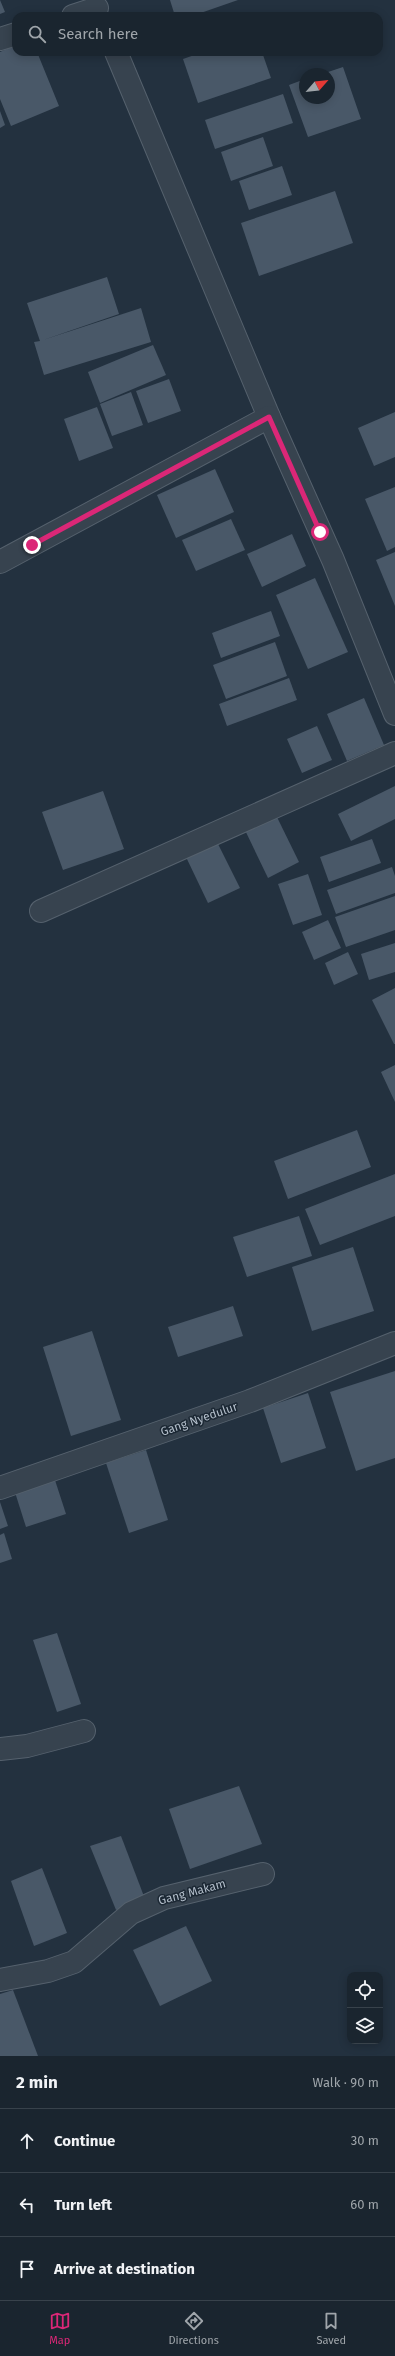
<!DOCTYPE html>
<meta charset="utf-8">
<style>
:root{--surface:#1a252f;--page:#232d37;--text:#f1f3f6;--muted:#9fa5aa;--line:#38424b;--accent:#db2777}
body{margin:0;font-family:"Fira Sans",sans-serif;background:var(--page);color:var(--text)}
.controls{position:absolute;right:12px;bottom:12px;display:grid;overflow:hidden;border-radius:8px;box-shadow:0 2px 10px #0003}
.controls button{width:36px;height:36px;display:grid;place-items:center;padding:0;border:0;border-bottom:1px solid var(--line);background:var(--surface);color:var(--text);font:20px sans-serif}
.compass{position:absolute;left:299px;top:68px;width:36px;height:36px;border-radius:50%;background:var(--surface);box-shadow:0 2px 10px #0003;rotate:62deg}
.stop{position:absolute;width:12px;height:12px;margin:-9px;border:3px solid #db2777;border-radius:50%;background:#fff}
.stop.end{background:#db2777;border-color:#fff;box-shadow:0 1px 4px #0008}
.list{margin:0;padding:0;list-style:none}
h2{display:flex;justify-content:space-between;align-items:center;height:52px;margin:0;padding:0 16px;font-size:17px}
h2 small{font-size:13px;font-weight:400;color:var(--muted)}
.list li{display:grid;grid-template-columns:26px 1fr auto;gap:12px;align-items:center;box-sizing:border-box;height:64px;padding:0 16px;border-top:1px solid var(--line)}
.list b{display:block;font-size:15px;white-space:nowrap}
.list em{font-size:13px;font-style:normal;color:var(--muted)}
.icon{flex:none;width:22px;height:22px;fill:none;stroke:currentColor;stroke-width:2;stroke-linecap:round;stroke-linejoin:round}
.map{position:relative;flex:none;width:395px;height:2056px;overflow:hidden}
.search{position:absolute;background:var(--surface);box-shadow:0 2px 10px #0003;left:12px;right:12px;top:12px;height:44px;display:flex;align-items:center;gap:10px;box-sizing:border-box;padding:0 14px;border-radius:12px;color:var(--muted);font-size:15px}
.sheet{height:244px;background:var(--surface)}
nav{display:flex;justify-content:space-around;align-items:center;box-sizing:border-box;height:56px;border-top:1px solid var(--line);background:var(--surface);font-size:11px;color:var(--muted)}
nav a{display:grid;justify-items:center;gap:2px}
nav .on{color:var(--accent)}
.map>svg:first-child{display:block}
.building{fill:#495868}
.lines{fill:none;stroke-linecap:round;stroke-linejoin:round}
.minor-casing{stroke:#55616d;stroke-width:24}
.minor{stroke:#37434f;stroke-width:22}
.route{stroke:#db2777;stroke-width:5}
.labels{text-anchor:middle;dominant-baseline:central;stroke-width:3;stroke-linejoin:round;paint-order:stroke}
.street-label{font-size:12px;fill:#b3beca;stroke:#1c2834}
</style>
<div class="map">
<svg width="395" height="2056" viewBox="0 0 395 2056">
<rect width="100%" height="100%" fill="#23313f"/>
<g class="building">
<polygon points="0,0 5,12 0,14"/>
<polygon points="170,0 238,0 192,16 175,16"/>
<polygon points="16,45 16,52 37,52 59,106 11,126 0,99 0,52"/>
<polygon points="203,52 262,52 271,78 198,103 183,59"/>
<polygon points="343,67 361,119 308,137 289,85 305,79 305,98 329,98 329,74 322,74"/>
<polygon points="283,94 293,123 215,149 205,120"/>
<polygon points="0,111 5,125 0,128"/>
<polygon points="263,137 273,166 231,181 221,152"/>
<polygon points="282,166 292,195 249,210 239,181"/>
<polygon points="335,191 353,243 259,276 241,223"/>
<polygon points="107,277 119,314 43,340 141,308 151,342 44,375 34,342 40,341 27,303"/>
<polygon points="153,345 166,375 100,403 88,372"/>
<polygon points="169,379 181,411 148,423 136,391"/>
<polygon points="131,392 143,425 112,436 100,404"/>
<polygon points="97,407 113,448 79,461 64,419"/>
<polygon points="395,412 395,457 374,466 358,428"/>
<polygon points="215,469 234,512 176,538 157,495"/>
<polygon points="395,487 395,547 387,551 365,499"/>
<polygon points="231,519 245,550 196,571 182,540"/>
<polygon points="292,534 306,566 262,587 247,554"/>
<polygon points="395,552 395,606 376,560"/>
<polygon points="315,578 348,652 308,669 276,595"/>
<polygon points="271,611 280,636 221,658 212,633"/>
<polygon points="275,642 287,676 226,699 213,665"/>
<polygon points="289,678 297,700 227,726 219,704"/>
<polygon points="364,698 384,745 347,761 327,714"/>
<polygon points="317,726 332,760 302,773 287,739"/>
<polygon points="395,786 395,819 351,841 338,814"/>
<polygon points="103,791 124,849 63,870 42,812"/>
<polygon points="274,811 299,862 268,878 243,826"/>
<polygon points="372,839 381,863 329,882 320,857"/>
<polygon points="217,842 240,888 208,903 186,857"/>
<polygon points="392,867 395,876 395,893 336,914 327,890"/>
<polygon points="308,874 322,915 293,925 278,884"/>
<polygon points="395,896 395,930 346,947 335,917"/>
<polygon points="328,920 341,948 314,960 302,932"/>
<polygon points="395,943 395,972 369,980 361,954"/>
<polygon points="348,952 358,974 334,985 325,963"/>
<polygon points="395,988 395,1044 394,1044 372,1000"/>
<polygon points="395,1065 395,1102 381,1072"/>
<polygon points="357,1130 371,1167 288,1199 274,1161"/>
<polygon points="395,1174 395,1216 320,1245 305,1209"/>
<polygon points="299,1216 312,1256 247,1277 233,1237"/>
<polygon points="353,1247 374,1311 312,1331 292,1267"/>
<polygon points="233,1306 243,1336 178,1357 168,1327"/>
<polygon points="92,1331 121,1420 71,1436 43,1347"/>
<polygon points="395,1371 395,1458 356,1471 330,1392"/>
<polygon points="308,1393 326,1448 281,1463 263,1408"/>
<polygon points="146,1450 168,1520 129,1533 106,1463"/>
<polygon points="53,1474 66,1514 26,1527 13,1486"/>
<polygon points="0,1502 8,1526 0,1529"/>
<polygon points="4,1533 12,1559 0,1563 0,1535"/>
<polygon points="57,1633 81,1704 57,1712 33,1640"/>
<polygon points="239,1786 262,1844 190,1869 169,1809"/>
<polygon points="121,1836 145,1899 116,1910 90,1846"/>
<polygon points="42,1868 67,1933 34,1946 11,1881"/>
<polygon points="186,1926 212,1981 160,2006 133,1950"/>
<polygon points="13,1990 38,2056 0,2056 0,1994"/>
</g>
<g class="lines">
<g class="minor-casing">
<g id="minor">
<polyline points="73,16 97,8"/>
<polyline points="0,39 16,34"/>
<polyline points="116,52 269,417 333,560 395,714"/>
<polyline points="0,562 269,417"/>
<polyline points="41,911 395,753"/>
<polyline points="0,1488 250,1401 395,1343"/>
<polyline points="0,1749 27,1746 84,1731"/>
<polyline points="0,1980 48,1971 74,1962 131,1913 164,1898 263,1874"/>
</g>
</g>
<use href="#minor" class="minor"/>
</g>
<g class="lines">
<polyline class="route" points="32,545 269,417 320,532"/>
</g>
<g class="labels">
<g class="street-label">
<text transform="translate(199 1419) rotate(-19)">Gang Nyedulur</text>
<text transform="translate(192 1892) rotate(-15)">Gang Makam</text>
</g>
</g>
</svg>
<div class="controls">
<button><svg class="icon" aria-label="locate" viewBox="0 0 24 24"><circle cx="12" cy="12" r="6"/><path d="M12 2v4M12 18v4M2 12h4M18 12h4"/></svg></button>
<button><svg class="icon" aria-label="layers" viewBox="0 0 24 24"><path d="M12 4l9 5-9 5-9-5zM3 14l9 5 9-5"/></svg></button>
</div>
<svg class="compass" viewBox="-18 -18 36 36"><path d="M0-13l5 13h-10z" fill="#e53935"/><path d="M0 13l5-13h-10z" fill="#9fa5aa"/></svg>
<div class="stop" style="left:320px;top:532px"></div>
<div class="stop end" style="left:32px;top:545px"></div>
<div class="search"><svg class="icon" aria-label="search" viewBox="0 0 24 24"><circle cx="10" cy="10" r="6"/><path d="M15 15l6 6"/></svg>Search here</div>
</div>
<section class="sheet">
<h2>2 min<small>Walk · 90 m</small></h2>
<ul class="list">
<li><svg class="icon" aria-label="ahead" viewBox="0 0 24 24"><path d="M12 20V5M6 11l6-6 6 6"/></svg><div><b>Continue</b></div><em>30 m</em></li>
<li><svg class="icon" aria-label="left" viewBox="0 0 24 24"><path d="M17 20v-9H6M10 6l-5 5 5 5"/></svg><div><b>Turn left</b></div><em>60 m</em></li>
<li><svg class="icon" aria-label="arrive" viewBox="0 0 24 24"><path d="M6 21V4h12l-3 4 3 4H6"/></svg><div><b>Arrive at destination</b></div></li>
</ul>
</section>
<nav>
<a class="on"><svg class="icon" aria-label="map" viewBox="0 0 24 24"><path d="M3 6l6-2 6 2 6-2v14l-6 2-6-2-6 2zM9 4v14M15 6v14"/></svg>Map</a>
<a><svg class="icon" aria-label="directions" viewBox="0 0 24 24"><path d="M12 3l9 9-9 9-9-9zM9 14v-3h6M13 9l2 2-2 2"/></svg>Directions</a>
<a><svg class="icon" aria-label="saved" viewBox="0 0 24 24"><path d="M7 4h10v16l-5-4-5 4z"/></svg>Saved</a>
</nav>
